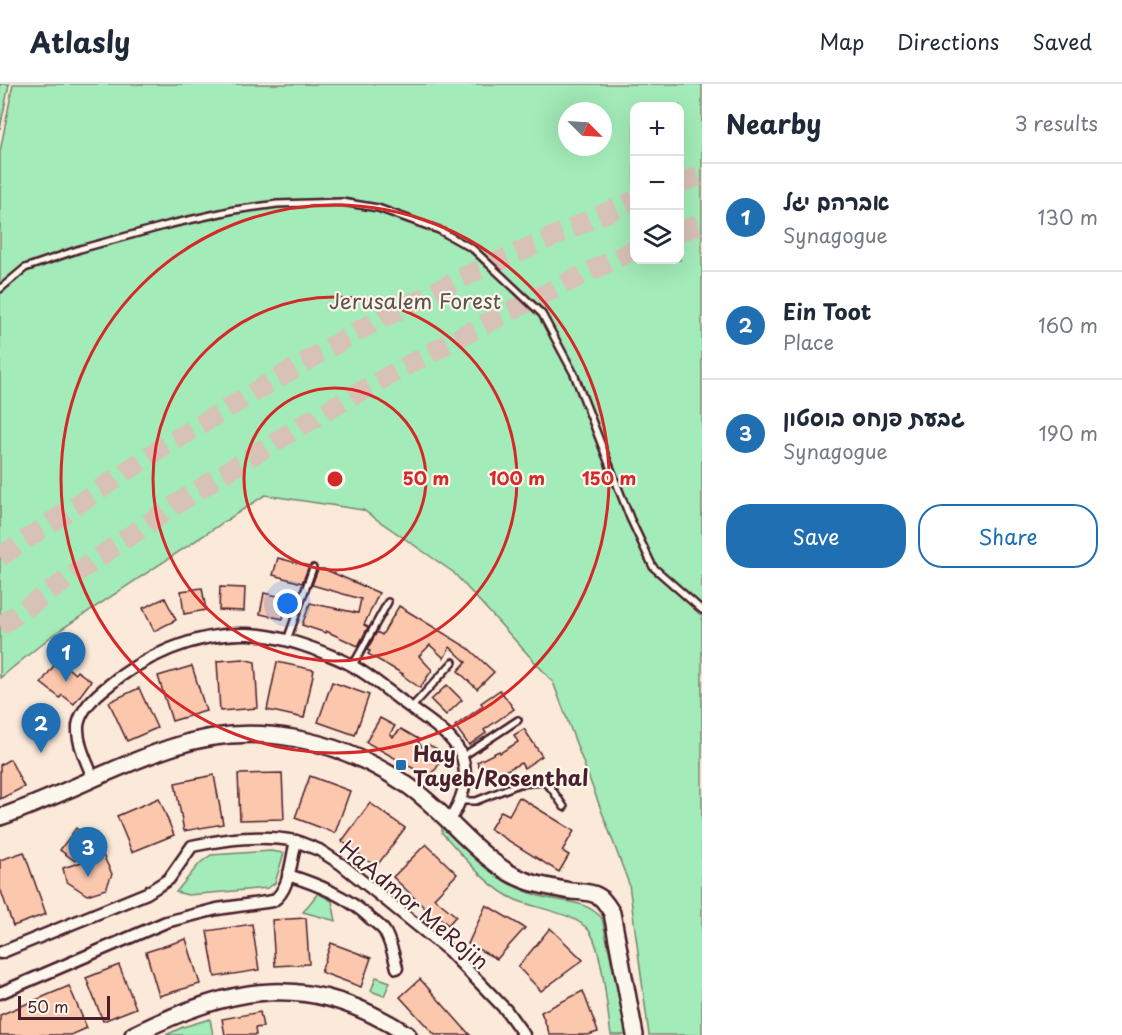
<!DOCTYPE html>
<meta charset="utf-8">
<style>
:root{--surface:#fff;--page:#f2f2f3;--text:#1f2937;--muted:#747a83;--line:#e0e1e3;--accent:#1f6fb2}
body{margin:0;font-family:"Playpen Sans","Playpen Sans Hebrew",sans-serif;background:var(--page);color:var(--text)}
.controls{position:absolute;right:18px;top:18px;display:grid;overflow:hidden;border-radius:12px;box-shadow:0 6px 24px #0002}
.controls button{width:54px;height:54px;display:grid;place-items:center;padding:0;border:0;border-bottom:2px solid var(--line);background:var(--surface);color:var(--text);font:30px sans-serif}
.compass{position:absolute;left:558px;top:18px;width:54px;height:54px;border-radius:50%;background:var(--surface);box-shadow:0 6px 24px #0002;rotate:114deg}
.scale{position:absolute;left:18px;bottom:15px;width:92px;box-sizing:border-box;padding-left:6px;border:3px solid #4a1f2b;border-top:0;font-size:16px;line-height:21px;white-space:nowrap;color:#4a1f2b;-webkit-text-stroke:4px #fbf7ec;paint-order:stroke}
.you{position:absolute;left:288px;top:520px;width:21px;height:21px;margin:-15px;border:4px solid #fff;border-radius:50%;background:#1a73e8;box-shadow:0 0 0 9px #1a73e833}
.badge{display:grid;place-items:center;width:39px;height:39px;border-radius:50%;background:var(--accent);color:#fff;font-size:20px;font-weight:700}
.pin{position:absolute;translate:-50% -50px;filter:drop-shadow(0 2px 3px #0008)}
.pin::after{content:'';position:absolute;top:32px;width:21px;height:18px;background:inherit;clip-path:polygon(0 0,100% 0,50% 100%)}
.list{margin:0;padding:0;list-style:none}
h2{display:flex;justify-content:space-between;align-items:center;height:78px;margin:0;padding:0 24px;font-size:26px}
h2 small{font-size:20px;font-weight:400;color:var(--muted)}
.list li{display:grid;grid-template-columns:39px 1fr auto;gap:18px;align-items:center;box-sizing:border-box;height:108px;padding:0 24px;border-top:2px solid var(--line)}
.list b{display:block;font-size:22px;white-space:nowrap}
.list p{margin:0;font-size:20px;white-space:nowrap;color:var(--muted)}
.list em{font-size:20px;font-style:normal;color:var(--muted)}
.actions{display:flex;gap:12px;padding:18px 24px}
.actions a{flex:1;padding:14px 0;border:2px solid var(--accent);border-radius:24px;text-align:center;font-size:21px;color:var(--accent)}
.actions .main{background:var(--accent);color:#fff}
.icon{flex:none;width:33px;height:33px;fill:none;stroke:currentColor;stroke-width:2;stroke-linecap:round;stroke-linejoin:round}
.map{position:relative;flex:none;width:702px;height:951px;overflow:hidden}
header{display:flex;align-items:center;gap:36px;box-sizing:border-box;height:84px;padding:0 30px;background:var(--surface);border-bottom:2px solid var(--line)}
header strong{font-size:28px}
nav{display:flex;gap:33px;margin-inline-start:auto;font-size:21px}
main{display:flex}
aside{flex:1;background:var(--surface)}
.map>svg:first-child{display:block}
.green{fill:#a3ebb8;stroke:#768572;stroke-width:1.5;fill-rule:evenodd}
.building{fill:#fcc8ad;stroke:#4a1f2b;stroke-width:1.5}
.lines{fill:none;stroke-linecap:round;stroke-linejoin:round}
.highway-tunnel{stroke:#d8c1b6;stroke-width:20;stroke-dasharray:20 10;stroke-linecap:butt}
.lane-casing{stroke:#4a1f2b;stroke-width:10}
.street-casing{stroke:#4a1f2b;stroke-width:15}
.secondary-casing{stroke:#4a1f2b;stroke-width:20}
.lane{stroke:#fbf7ec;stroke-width:5}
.street{stroke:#fbf7ec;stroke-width:10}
.secondary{stroke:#fbf7ec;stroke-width:15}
.ring{fill:none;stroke:#d62828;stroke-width:3}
.poi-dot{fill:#1f6fb2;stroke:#fbf7ec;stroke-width:2}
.labels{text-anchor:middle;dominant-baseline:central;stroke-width:4.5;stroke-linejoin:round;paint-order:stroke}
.park-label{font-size:21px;fill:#60524e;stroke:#fbf7ec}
.poi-label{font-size:21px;font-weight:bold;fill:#4a1f2b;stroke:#fbf7ec;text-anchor:start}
.street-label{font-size:21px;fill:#4a1f2b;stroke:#fbf7ec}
.centre{fill:#d62828;stroke:#fbf7ec;stroke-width:3}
.ring-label{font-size:18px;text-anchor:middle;font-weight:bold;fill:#d62828;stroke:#fbf7ec;stroke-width:4.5;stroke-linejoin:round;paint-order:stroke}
</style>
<header>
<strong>Atlasly</strong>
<nav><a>Map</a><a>Directions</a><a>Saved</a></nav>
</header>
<main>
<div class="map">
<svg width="702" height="951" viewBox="0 0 702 951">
<rect width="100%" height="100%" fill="#fbe9d9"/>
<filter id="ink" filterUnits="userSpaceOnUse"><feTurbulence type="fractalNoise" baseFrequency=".0167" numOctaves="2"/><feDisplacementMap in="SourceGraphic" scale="12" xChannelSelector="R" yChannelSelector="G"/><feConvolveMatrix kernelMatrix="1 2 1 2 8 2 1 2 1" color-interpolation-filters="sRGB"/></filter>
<g filter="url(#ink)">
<g class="green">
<polygon points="0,0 9,0 0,45"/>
<path d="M13,0H702V951H649L629,800L553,598L453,488L363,426L265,411L54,550L0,594V68ZM634,22H680V176H634ZM567,27H603V63H567Z"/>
<path d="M442,734C464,758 486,790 516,803C525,807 534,811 543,813C567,819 583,815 602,834L627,951H611C607,926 603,868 590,848C577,829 537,825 516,816C486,803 464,772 442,749Z"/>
<polygon points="271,767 284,769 275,799 268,804 188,811 176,808 200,779 211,771"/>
<polygon points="318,809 332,817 336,837 303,828"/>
<polygon points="376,893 390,898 384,912 371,907"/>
<polygon points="210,935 213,951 166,951 183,943"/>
</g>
<g class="building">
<polygon points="278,474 309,482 302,499 273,491"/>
<polygon points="318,485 324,485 379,509 364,541 368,543 358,562 326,547 326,549 302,541 310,519 358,529 361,515 312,501"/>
<polygon points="220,503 245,504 244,527 219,526"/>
<polygon points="202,504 206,526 184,530 181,507"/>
<polygon points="264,509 287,514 283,535 260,530"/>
<polygon points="165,514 176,536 154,547 143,524"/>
<polygon points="399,522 468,564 494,588 477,605 458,587 466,578 450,563 444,574 430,561 419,572 432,586 420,604 402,591 403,590 368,570 370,567 367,566 377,548 382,551"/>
<polygon points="243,575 255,578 258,624 220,627 217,577"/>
<polygon points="58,576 75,590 77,587 91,597 74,620 62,611 60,614 41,599"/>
<polygon points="277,578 314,586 304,634 267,626"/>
<polygon points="192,582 206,627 172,637 158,592"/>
<polygon points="332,598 369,611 355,651 318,638"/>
<polygon points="447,601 462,616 446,631 431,616"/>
<polygon points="139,604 157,644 127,657 109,618"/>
<polygon points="500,606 514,625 484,646 486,649 469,661 455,642 483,622 481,619"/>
<polygon points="380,634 395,642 390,650 393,653 401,645 420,656 418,658 423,664 429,661 445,669 436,685 427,692 366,658"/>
<polygon points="524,645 542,672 524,684 521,679 486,696 477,678 499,667 500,669 518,658 514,651"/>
<polygon points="10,675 24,703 0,715 0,681"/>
<polygon points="282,689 284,735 240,736 238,690"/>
<polygon points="214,691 223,740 184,747 175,699"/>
<polygon points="310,692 350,707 335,749 295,734"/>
<polygon points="519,713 574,747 562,767 569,771 559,788 490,745 501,727 509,731"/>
<polygon points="159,714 174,751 132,768 117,732"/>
<polygon points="370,719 405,744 376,783 342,757"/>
<polygon points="76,744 92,755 75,777 60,766"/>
<polygon points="426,760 457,790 434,814 456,832 448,841 439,833 432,843 424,836 430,829 393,793"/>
<polygon points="24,768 46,830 13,842 0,804 0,776"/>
<polygon points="103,771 112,790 106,805 87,811 66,797 63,784"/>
<polygon points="486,821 525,844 497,875 468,860"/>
<polygon points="306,834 309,880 275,882 272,836"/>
<polygon points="252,840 259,886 215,893 207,847"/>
<polygon points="550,844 583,876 541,907 518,883"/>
<polygon points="186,855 200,900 159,912 146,868"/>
<polygon points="331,859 371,874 361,903 321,888"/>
<polygon points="119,881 136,924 103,937 86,894"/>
<polygon points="420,895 470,951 435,951 420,935 400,913"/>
<polygon points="69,902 87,944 71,951 0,951 0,931"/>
<polygon points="583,907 598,948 588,951 550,951 541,928"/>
<polygon points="260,928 263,943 255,944 256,951 225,951 222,935"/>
</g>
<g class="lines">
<g class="highway-tunnel">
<polyline points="680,99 702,91"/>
<polyline points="680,148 702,139"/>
<polyline points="0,473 149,372 239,317 356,248 468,191 634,116"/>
<path d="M0,542C61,500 121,457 183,416C327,321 479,240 634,166"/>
</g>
<g class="lane-casing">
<g id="lane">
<polyline points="0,205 25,184 80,165 171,140 234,126 277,120 342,118 378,124 439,146 473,165 542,230 574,290 630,434 653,483 702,526"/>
<polyline points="287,556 313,484"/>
<polyline points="352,583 388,518"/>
<polyline points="411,624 453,578"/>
<polyline points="462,673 518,636"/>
<polyline points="461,717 476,717 519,700 544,698 551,704 564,723"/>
</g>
</g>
<g class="street-casing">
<g id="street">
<path d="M93,694C87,678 77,660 78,642C80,627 92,615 103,606C141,573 196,548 248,550C279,551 311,563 339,575C362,585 383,603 403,618C416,628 431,637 443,648C451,654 459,664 462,673C470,697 461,717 450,737"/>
<path d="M288,791C319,801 347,812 371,835C376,839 382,843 385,848C391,859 394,872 397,884"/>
<path d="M0,869L147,809L169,795L192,762C226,755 261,750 296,757"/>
<path d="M0,909L166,838L217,825L273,817C290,806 291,776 296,757L319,766L341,780L449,867L506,926L524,951"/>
</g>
</g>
<g class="secondary-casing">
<g id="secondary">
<path d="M0,733C59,713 114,682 173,663C253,636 338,654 407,701C441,724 466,759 499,782C521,799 544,802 571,807C580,808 589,807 598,812C604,815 608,823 612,829L635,951"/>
<path d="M133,951C233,901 310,886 408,951"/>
</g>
</g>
<use href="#lane" class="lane"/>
<use href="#street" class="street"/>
<use href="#secondary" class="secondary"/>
</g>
</g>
<g class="ring">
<circle cx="335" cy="395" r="91"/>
<circle cx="335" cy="395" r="182"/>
<circle cx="335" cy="395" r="274"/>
</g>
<rect class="poi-dot" x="395" y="675" width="12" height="12" rx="3"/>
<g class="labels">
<g class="park-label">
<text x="415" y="216">Jerusalem Forest</text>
</g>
<g class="poi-label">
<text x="413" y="669">Hay<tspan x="413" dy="24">Tayeb/Rosenthal</tspan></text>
</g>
<g class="street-label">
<text transform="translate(415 820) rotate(40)">HaAdmor MeRojin</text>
</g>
</g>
<circle cx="335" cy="395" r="9" class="centre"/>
<g class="ring-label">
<text x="426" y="401">50 m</text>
<text x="517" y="401">100 m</text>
<text x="609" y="401">150 m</text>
</g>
</svg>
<div class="controls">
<button>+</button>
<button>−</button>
<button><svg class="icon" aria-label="layers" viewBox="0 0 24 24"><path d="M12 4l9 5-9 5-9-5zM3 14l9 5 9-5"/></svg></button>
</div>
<svg class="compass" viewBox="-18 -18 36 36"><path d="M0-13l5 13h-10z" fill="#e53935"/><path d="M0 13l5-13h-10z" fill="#747a83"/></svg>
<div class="scale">50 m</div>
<div class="you"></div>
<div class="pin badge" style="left:66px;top:598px">1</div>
<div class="pin badge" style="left:41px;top:669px">2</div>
<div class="pin badge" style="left:88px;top:793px">3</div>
</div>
<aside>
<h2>Nearby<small>3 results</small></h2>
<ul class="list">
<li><span class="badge">1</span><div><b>אברהם יגל</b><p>Synagogue</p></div><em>130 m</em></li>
<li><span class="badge">2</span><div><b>Ein Toot</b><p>Place</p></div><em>160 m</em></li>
<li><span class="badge">3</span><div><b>גבעת פנחס בוסטון</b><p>Synagogue</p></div><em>190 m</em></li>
</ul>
<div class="actions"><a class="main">Save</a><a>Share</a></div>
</aside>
</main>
